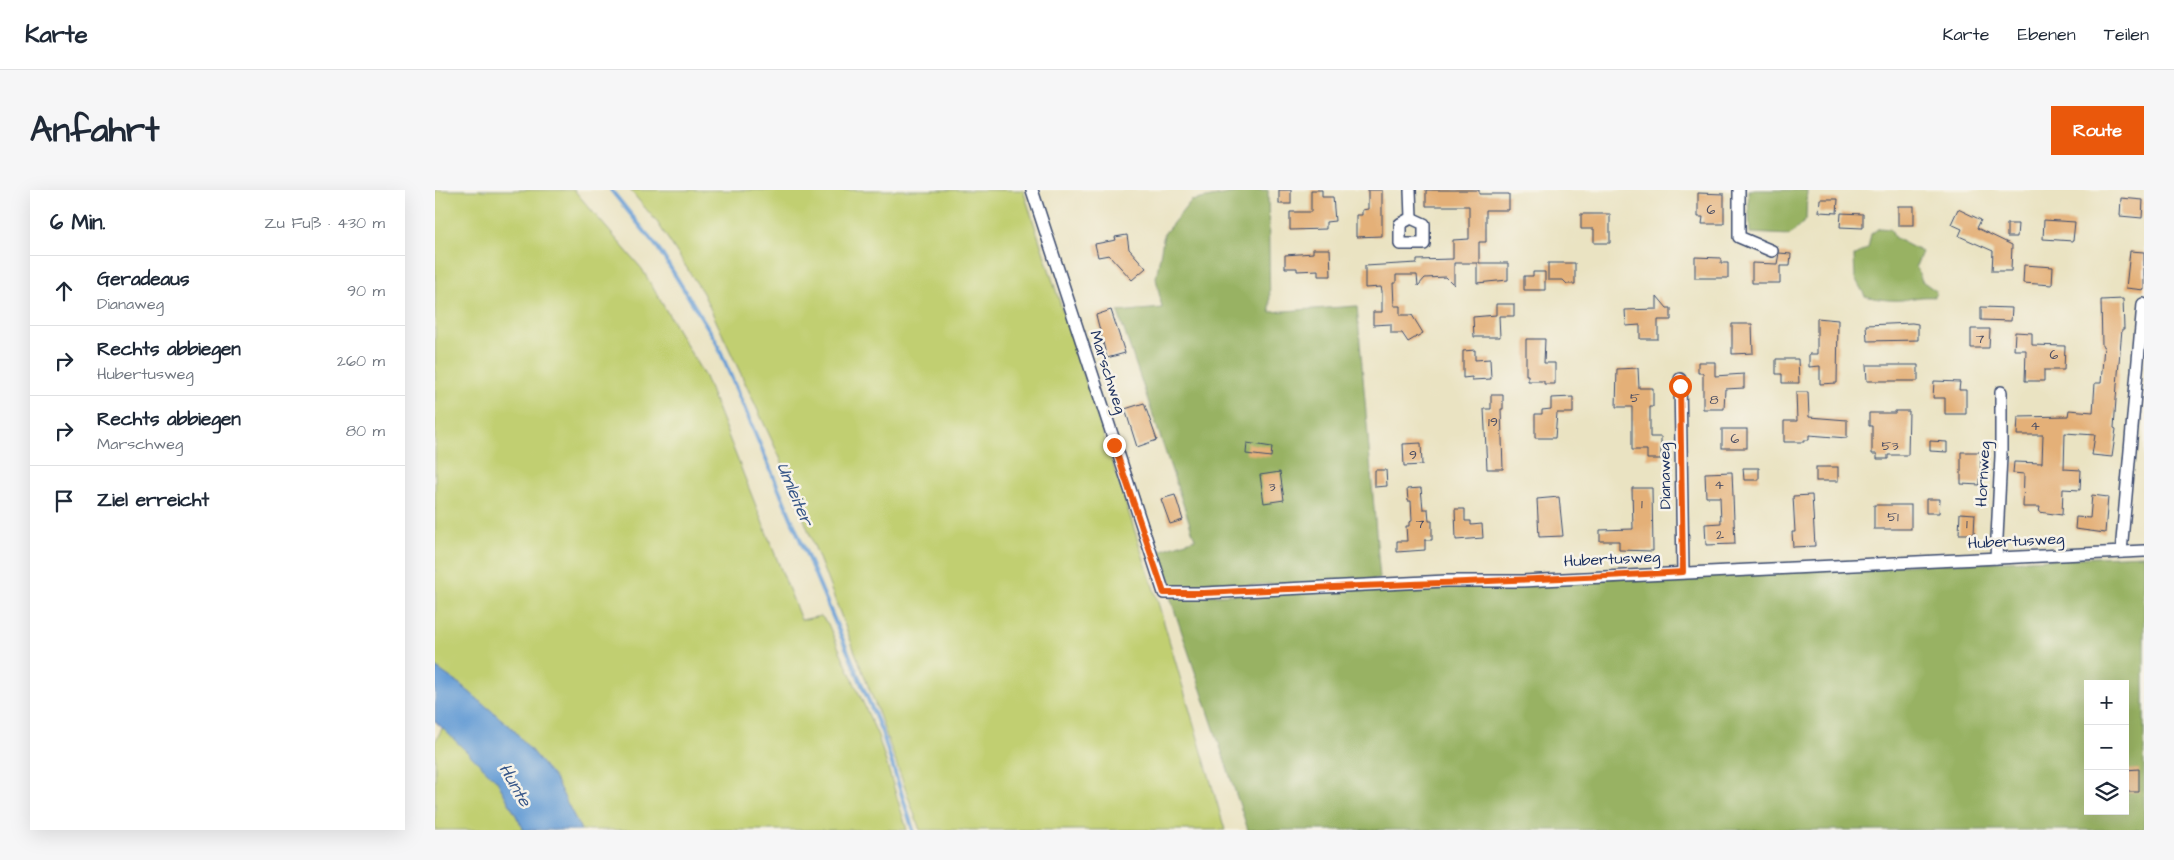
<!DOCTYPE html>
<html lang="de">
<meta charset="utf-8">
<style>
:root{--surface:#fff;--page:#f6f6f7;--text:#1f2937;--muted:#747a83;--line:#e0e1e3;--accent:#ea580c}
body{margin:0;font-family:"Architects Daughter",sans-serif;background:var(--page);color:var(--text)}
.controls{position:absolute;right:15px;bottom:15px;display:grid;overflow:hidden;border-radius:0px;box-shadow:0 5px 20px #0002}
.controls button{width:45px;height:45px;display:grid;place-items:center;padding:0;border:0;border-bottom:1px solid var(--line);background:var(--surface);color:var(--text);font:25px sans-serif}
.stop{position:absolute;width:15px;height:15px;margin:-11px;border:4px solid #ea580c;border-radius:50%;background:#fff}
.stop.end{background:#ea580c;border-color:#fff;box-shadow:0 1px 5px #0008}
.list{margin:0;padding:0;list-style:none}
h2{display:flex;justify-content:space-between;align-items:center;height:65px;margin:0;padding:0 20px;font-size:21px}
h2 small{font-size:16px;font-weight:400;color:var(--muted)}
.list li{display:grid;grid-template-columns:32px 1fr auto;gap:15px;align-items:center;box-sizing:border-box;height:70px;padding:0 20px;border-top:1px solid var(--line)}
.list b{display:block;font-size:19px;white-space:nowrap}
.list p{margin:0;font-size:16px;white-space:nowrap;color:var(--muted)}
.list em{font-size:16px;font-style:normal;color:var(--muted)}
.icon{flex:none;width:28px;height:28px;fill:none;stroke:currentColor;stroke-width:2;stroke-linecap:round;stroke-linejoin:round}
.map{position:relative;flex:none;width:1709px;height:640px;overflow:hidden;border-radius:0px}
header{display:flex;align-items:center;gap:30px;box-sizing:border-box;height:70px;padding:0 25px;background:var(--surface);border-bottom:1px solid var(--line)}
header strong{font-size:24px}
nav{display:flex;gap:28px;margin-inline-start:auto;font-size:18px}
.intro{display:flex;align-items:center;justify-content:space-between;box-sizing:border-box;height:120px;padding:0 30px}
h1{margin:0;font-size:35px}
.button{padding:12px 22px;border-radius:0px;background:var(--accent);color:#fff;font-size:18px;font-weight:700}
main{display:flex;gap:30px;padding:0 30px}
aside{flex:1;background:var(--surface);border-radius:0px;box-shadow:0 5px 20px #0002}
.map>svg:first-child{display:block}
.green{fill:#c1cf71;stroke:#6e7f68}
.forest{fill:#98b263;stroke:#5a7060;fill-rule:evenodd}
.water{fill:#689ed5;stroke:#42669a}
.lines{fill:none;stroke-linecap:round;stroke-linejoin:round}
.stream{stroke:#689ed5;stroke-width:4}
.building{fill:#e4b078}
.minor-casing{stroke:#3a4a6d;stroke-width:14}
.minor{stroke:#fff;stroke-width:11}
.route{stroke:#ea580c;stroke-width:6}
.labels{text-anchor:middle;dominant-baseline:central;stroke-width:5;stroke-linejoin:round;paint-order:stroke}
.number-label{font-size:14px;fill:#4d4f64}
.street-label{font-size:16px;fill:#1b2f5e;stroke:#f7f3e8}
.water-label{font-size:18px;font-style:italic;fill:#365688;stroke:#f7f3e8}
</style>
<header>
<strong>Karte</strong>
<nav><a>Karte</a><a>Ebenen</a><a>Teilen</a></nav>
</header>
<div class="intro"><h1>Anfahrt</h1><a class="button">Route</a></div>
<main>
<aside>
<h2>6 Min.<small>Zu Fuß · 430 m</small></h2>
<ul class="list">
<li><svg class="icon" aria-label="ahead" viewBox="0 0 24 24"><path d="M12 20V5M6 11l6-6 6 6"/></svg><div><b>Geradeaus</b><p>Dianaweg</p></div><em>90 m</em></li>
<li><svg class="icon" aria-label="right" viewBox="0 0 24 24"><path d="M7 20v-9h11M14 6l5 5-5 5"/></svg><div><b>Rechts abbiegen</b><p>Hubertusweg</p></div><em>260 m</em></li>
<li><svg class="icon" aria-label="right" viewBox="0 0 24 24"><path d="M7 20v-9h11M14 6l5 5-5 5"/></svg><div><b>Rechts abbiegen</b><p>Marschweg</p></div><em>80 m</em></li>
<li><svg class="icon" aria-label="arrive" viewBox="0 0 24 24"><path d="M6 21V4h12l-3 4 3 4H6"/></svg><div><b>Ziel erreicht</b></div></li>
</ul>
</aside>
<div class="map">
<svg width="1709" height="640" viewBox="0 0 1709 640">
<rect width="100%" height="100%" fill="#f7f3e8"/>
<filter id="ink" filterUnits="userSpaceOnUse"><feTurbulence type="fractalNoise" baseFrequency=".02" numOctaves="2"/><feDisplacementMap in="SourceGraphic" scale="10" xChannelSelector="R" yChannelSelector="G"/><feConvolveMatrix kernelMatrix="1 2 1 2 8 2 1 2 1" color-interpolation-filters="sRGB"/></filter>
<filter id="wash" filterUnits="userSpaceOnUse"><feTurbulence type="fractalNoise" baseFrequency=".0096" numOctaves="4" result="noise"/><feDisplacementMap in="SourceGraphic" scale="20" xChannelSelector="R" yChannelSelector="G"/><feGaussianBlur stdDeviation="1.12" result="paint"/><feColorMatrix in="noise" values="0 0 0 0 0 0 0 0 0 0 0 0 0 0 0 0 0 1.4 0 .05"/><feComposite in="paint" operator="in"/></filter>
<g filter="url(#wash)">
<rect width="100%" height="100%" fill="#eae3c2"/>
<g class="green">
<polygon points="0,0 139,0 207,79 270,187 366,430 386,426 393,434 443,546 472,640 146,640 120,589 78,539 26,495 0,477"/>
<polygon points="195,0 588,0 722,409 790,640 485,640 442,519 347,272 268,103 222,32"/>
<polygon points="8,537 62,591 89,640 0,640 0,552"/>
</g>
<g class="forest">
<polygon points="812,0 833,0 835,122 922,116 945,389 739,399 721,362 760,349 683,122 727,118 721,88 729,44 756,11"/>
<polygon points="1313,0 1372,0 1371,30 1355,45 1315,43"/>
<path d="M1444,38L1455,39L1460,48L1487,62L1481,76L1487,91L1501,101L1500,107C1486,106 1480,108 1467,110C1454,111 1442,109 1430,106L1420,88L1419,66L1433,58L1436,44Z"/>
<path d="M1709,365V640H813L735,407ZM1653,494H1690V621H1653Z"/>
</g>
<polygon class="water" points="0,477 26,495 78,539 120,589 146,640 89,640 62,591 0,531"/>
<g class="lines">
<polyline class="stream" points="176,0 223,58 280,149 447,542 478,640"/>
</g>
<g id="blocks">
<g class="building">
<rect x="844" y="0" width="12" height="14"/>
<polygon points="876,0 887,0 887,7 898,7 900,31 891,32 891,39 855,40 855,22 876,22"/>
<polygon points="933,0 947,0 947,46 921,47 921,25 927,25 927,20 933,19"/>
<polygon points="991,0 1044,0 1044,4 1074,4 1074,20 1051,20 1051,52 1044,52 1044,73 1073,73 1073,90 1042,93 1042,73 1019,73 1019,95 1011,87 990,88 983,96 982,85 961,85 961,93 958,93 959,116 965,116 965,125 977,125 988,143 973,152 967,143 956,143 956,134 938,135 938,122 947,122 947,101 946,97 930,98 930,76 982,73 982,70 1018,69 1018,50 1034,49 1034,16 991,16"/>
<polygon points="1263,3 1289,4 1289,34 1267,34 1268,27 1263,27"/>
<polygon points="1686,8 1708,10 1707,28 1685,26"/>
<polygon points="1385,9 1403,9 1402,23 1384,22"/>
<rect x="1463" y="16" width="16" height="19"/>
<polygon points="1523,19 1546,30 1542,38 1577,55 1576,81 1557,81 1558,61 1524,46 1527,39 1516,34"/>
<polygon points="1406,23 1428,24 1428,38 1405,37"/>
<polygon points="1146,24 1175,24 1175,53 1159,53 1159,39 1146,39"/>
<polygon points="1609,30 1640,32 1638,51 1608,49"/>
<polygon points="1572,34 1583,34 1582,47 1572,47"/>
<polygon points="692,45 694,59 711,78 697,90 674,65 663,67 660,54 681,50 680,47"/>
<polygon points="878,59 895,59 896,86 883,86 883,80 862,81 862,78 850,78 850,65 878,63"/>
<polygon points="1695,61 1709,62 1709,100 1691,98"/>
<polygon points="1344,63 1356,64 1355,76 1345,76 1345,93 1317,93 1317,73 1342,74"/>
<polygon points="1260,67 1286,68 1286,73 1293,73 1293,88 1260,88"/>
<polygon points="1113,73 1140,73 1140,94 1132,94 1128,90 1113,90"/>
<polygon points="1589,75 1618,77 1617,95 1588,93"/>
<polygon points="1098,82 1110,82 1110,100 1089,100 1089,86 1098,86"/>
<polygon points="1222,106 1232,118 1236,118 1236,130 1223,130 1223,149 1205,149 1205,135 1191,136 1190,120 1222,119"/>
<polygon points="1688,109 1689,139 1687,139 1682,195 1679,238 1681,239 1677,267 1657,265 1660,245 1630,243 1629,279 1646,280 1645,300 1628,299 1627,325 1604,322 1605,317 1588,317 1589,284 1578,283 1579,272 1607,273 1608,245 1582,245 1583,227 1633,226 1634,220 1658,222 1660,193 1666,193 1669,156 1667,156 1666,110"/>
<polygon points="1061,114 1079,114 1079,126 1064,126 1065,147 1039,147 1038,127 1061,125"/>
<polygon points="1546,117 1577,118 1576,131 1546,130"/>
<polygon points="676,120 690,163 672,168 661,125"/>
<polygon points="1382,128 1403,130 1402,193 1385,194 1385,176 1374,177 1374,164 1382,164"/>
<polygon points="1477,133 1483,134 1483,150 1432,151 1431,135"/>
<polygon points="1297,134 1317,134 1318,163 1297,164"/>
<polygon points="1536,139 1555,139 1554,158 1536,158"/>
<polygon points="1580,142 1597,143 1597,155 1630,156 1629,180 1609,180 1609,191 1590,191 1591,160 1579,160"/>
<polygon points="1091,149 1110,149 1109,173 1120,173 1120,194 1109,194 1109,191 1093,191 1093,185 1091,185"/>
<polygon points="1040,160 1040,170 1055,169 1056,189 1037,190 1037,187 1028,188 1028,161"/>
<polygon points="1341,169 1363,169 1364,193 1347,193 1347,184 1341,184"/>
<polygon points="1263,172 1280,172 1280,186 1309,184 1309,198 1290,199 1289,219 1268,219 1268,183 1263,183"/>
<polygon points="1431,175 1483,175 1483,191 1432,191"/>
<polygon points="1203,178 1204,198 1218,198 1218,217 1215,217 1215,247 1226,247 1226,269 1212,269 1212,260 1197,260 1197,217 1181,217 1182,179"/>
<polygon points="1499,191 1525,192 1524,200 1531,200 1531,224 1510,224 1510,208 1498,208"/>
<polygon points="1361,202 1373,202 1374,227 1412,230 1412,248 1374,245 1374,250 1369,250 1369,252 1349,252 1349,231 1362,231"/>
<polygon points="1056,205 1068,205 1068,219 1066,219 1068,279 1052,279 1049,219 1056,219"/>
<polygon points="1138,207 1138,223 1122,223 1120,248 1100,248 1100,224 1107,224 1107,220 1116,219 1116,208"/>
<polygon points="709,213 722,250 702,257 690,219"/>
<polygon points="1460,221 1474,221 1473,265 1453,265 1453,269 1442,269 1442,264 1437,264 1437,236 1434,236 1434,223 1460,223"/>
<rect x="1287" y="239" width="25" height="19"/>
<polygon points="1495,251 1512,252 1512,262 1495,261"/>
<polygon points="812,253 837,257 836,267 811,264"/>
<polygon points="986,253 987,275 969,276 968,254"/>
<polygon points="1526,262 1546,262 1545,295 1526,294"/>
<rect x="1381" y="277" width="22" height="14"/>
<polygon points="1308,278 1324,278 1324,290 1309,290"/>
<polygon points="940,280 951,280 952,296 940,297"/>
<polygon points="845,282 849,310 829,313 825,285"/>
<polygon points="1297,282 1300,354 1271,355 1270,334 1286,333 1285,307 1271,307 1270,283"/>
<polygon points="986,298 988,319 993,319 994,331 997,331 997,350 990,350 990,360 962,362 962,351 972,351 971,336 974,336 974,332 977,331 976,311 973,311 972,299"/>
<polygon points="1197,298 1217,298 1218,361 1184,360 1184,351 1165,351 1165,340 1198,339"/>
<polygon points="740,305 748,330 735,334 726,309"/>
<polygon points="1377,305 1380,356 1358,357 1357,342 1360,342 1358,306"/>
<polygon points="1657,305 1673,307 1670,343 1640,339 1641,327 1655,328"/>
<polygon points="1124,307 1128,346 1104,347 1102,309"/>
<polygon points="1491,309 1505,309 1504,323 1491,323"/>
<rect x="1439" y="315" width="37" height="24"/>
<polygon points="1020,319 1030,319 1030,331 1036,331 1036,335 1047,334 1048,348 1021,350"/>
<polygon points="1525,323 1540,324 1539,344 1524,344"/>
<polygon points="1704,579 1704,602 1690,602 1690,580"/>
</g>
</g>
</g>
<g filter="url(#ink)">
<use href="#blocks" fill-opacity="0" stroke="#3a4a6d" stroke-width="1"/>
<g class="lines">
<g class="minor-casing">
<g id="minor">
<polyline points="597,0 729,403 769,403 1011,391 1087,391 1709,361"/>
<polyline points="975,0 976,28"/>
<polyline points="1304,0 1304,47 1337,61"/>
<polygon points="976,28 989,34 989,54 965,54 965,34"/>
<polyline points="1245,189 1248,382"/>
<polyline points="1686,362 1708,114"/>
<polyline points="1561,368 1566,266 1566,202"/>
</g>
</g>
<use href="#minor" class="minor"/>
</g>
</g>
<g class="lines" filter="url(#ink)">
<path class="route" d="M679,255L729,403H769C928,395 1088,391 1248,382L1245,196"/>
</g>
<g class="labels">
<g class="number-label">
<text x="1276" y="20">6</text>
<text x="1545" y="149">7</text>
<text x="1619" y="165">6</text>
<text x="1200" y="208">5</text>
<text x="1279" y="210">8</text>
<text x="1058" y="232">19</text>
<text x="1600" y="236">4</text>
<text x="1300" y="249">6</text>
<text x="1455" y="256">53</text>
<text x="978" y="265">9</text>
<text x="1284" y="295">4</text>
<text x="837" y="297">3</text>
<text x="1207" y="314">1</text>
<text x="1458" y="327">51</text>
<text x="985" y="334">7</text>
<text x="1532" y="334">1</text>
<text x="1285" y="345">2</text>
</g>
<g class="street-label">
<text transform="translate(673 182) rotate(72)">Marschweg</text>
<text transform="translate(1548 284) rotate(-87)">Hornweg</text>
<text transform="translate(1230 286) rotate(-91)">Dianaweg</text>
<text transform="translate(1581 351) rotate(-3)">Hubertusweg</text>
<text transform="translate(1177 369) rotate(-3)">Hubertusweg</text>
</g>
<g class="water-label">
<text transform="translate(360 304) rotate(67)">Umleiter</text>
<text transform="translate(80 595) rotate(60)">Hunte</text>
</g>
</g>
</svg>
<div class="controls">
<button>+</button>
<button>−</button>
<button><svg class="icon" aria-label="layers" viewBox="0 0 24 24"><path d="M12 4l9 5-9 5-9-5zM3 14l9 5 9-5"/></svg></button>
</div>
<div class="stop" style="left:1245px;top:196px"></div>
<div class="stop end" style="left:679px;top:255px"></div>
</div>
</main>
